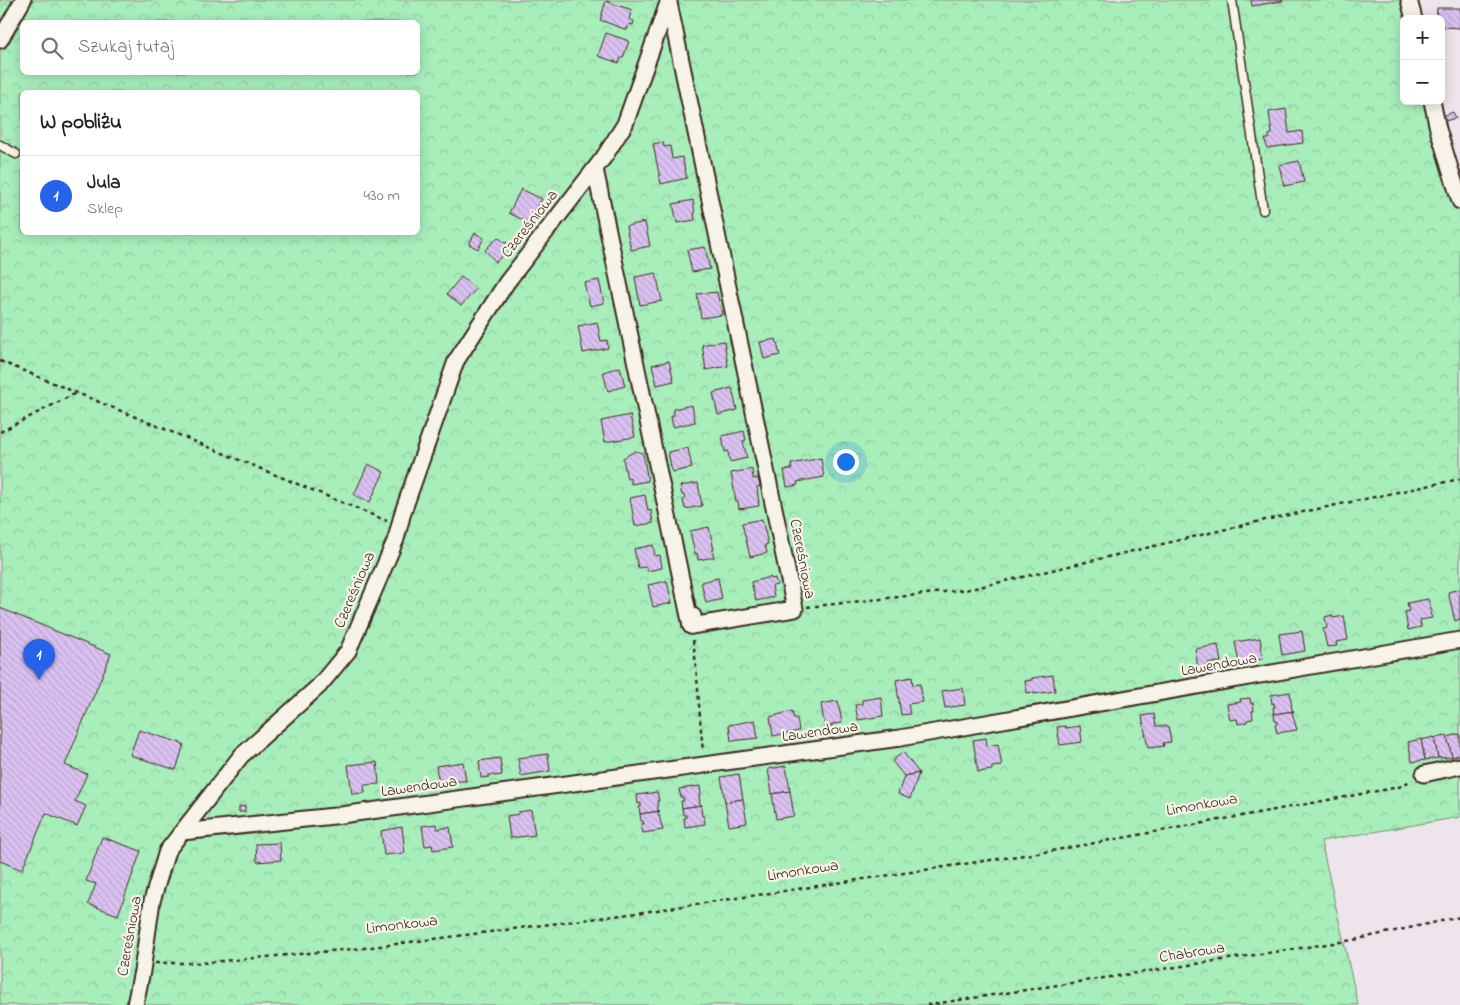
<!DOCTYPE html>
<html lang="pl">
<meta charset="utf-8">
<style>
:root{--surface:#fff;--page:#f2f2f2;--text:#202124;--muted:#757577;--line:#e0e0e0;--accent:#2563eb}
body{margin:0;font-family:"Indie Flower",sans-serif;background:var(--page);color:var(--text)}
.controls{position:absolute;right:15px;top:15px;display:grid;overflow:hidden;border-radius:8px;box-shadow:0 2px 12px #0003}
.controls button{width:45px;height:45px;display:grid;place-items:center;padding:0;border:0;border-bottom:1px solid var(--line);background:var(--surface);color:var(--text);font:25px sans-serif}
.you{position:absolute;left:845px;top:461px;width:18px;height:18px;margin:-12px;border:4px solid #fff;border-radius:50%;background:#1a73e8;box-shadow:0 0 0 8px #1a73e833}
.badge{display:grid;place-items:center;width:32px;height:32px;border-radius:50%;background:var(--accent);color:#fff;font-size:16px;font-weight:700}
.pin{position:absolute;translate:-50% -41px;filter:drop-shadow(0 1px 2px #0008)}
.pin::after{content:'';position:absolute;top:26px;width:18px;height:15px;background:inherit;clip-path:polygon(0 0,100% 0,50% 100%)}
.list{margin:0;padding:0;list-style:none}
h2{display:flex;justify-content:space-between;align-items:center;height:65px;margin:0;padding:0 20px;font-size:21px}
h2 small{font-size:16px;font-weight:400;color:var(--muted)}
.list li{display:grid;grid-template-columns:32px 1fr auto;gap:15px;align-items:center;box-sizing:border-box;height:80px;padding:0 20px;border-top:1px solid var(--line)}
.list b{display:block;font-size:19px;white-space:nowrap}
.list p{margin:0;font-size:16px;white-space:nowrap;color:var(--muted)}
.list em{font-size:16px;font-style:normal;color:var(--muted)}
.icon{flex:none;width:28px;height:28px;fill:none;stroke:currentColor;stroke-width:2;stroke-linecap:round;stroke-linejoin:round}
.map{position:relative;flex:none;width:1460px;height:1005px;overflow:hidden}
.search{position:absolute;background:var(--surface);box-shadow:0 2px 12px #0003;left:20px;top:20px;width:400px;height:55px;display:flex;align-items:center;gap:12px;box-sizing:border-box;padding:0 18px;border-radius:8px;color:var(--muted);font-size:19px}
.panel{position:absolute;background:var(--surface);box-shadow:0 2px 12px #0003;left:20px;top:90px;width:400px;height:145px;border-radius:8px}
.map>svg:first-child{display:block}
.park{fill:url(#park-crowns);stroke:#718c6c;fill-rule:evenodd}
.building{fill:url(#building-back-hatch);stroke:#3b2a1e}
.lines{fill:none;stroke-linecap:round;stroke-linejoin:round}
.service-casing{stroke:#3b2a1e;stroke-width:11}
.minor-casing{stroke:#3b2a1e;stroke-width:19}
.path{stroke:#3b2a1e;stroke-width:2.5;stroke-dasharray:4 4;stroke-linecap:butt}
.service{stroke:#f7f3e8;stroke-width:8}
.minor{stroke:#f7f3e8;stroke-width:15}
.labels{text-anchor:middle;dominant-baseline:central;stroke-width:4.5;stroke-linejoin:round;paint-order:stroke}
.street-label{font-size:16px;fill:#3b2a1e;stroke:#f7f3e8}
</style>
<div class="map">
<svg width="1460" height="1005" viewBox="0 0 1460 1005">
<defs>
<pattern id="park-crowns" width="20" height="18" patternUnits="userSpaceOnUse" patternTransform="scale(1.25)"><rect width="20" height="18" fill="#a7eebb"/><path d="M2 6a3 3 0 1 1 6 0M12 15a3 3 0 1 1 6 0" fill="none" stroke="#91cca0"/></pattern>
<pattern id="building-back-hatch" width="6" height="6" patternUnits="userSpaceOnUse" patternTransform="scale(1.25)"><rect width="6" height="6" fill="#dac1f1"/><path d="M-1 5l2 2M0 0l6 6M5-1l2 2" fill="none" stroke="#bca6ce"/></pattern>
</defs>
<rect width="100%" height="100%" fill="#eee4eb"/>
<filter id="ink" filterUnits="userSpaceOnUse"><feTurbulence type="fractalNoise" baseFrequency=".02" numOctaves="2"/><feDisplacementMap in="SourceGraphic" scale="10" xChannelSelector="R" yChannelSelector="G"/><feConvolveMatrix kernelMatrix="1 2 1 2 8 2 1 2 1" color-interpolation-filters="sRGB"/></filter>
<g filter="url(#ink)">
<path class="park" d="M0,0H1412L1417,19H1404V101H1438L1460,190V817L1321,841L1358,1005H0ZM22,22H418V72H22ZM22,92H418V232H22Z"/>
<g class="building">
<polygon points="1251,0 1283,0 1283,1 1252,6"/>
<polygon points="606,1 632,10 629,19 634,21 633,25 629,24 627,30 600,20"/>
<polygon points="1437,8 1460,8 1460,28 1442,27 1441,31 1441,19 1436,19"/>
<polygon points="606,33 629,41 623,58 621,58 619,63 598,56"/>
<polygon points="1286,109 1289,133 1302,131 1303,143 1267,148 1265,139 1269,139 1269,135 1272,134 1269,112"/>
<polygon points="1453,112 1456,118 1445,121 1443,116"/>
<polygon points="663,142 664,147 670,146 672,159 682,157 687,178 661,184 653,144"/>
<polygon points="1299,161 1304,182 1284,186 1279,165"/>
<polygon points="521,189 542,199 529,223 509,213"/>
<polygon points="693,200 695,214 694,214 695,220 677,223 673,204"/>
<polygon points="645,222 650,246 631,250 626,226"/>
<polygon points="475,233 484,238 478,249 469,244"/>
<polygon points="498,237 505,243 506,242 511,247 496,262 485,250"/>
<polygon points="705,247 710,269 692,272 687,250"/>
<polygon points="656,273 662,301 640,305 635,277"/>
<polygon points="461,277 476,289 461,306 447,294"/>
<polygon points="599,280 604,303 590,306 584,283"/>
<polygon points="717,292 722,315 701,318 697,294"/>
<polygon points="597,322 601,341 607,340 608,348 583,353 578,326"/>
<polygon points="776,339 780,355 764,359 760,342"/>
<polygon points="724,341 728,366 706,370 702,345"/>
<polygon points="669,361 674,381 657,385 652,365"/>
<polygon points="620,367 625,386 608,391 603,372"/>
<polygon points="732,388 737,410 718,415 713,393"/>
<polygon points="692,405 695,422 673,427 671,416 674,416 673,409"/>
<polygon points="630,415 635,437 605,442 601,421"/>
<polygon points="744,431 746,440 743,441 747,458 730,462 728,451 725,452 722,436"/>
<polygon points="688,448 692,468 672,472 668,452"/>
<polygon points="635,451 643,453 648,481 631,484 630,478 627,479 623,458"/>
<polygon points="821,458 824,477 797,482 798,485 787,487 784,470 792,469 791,464"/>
<polygon points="368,464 384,472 370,502 354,495"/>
<polygon points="752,469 753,479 758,478 760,486 757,487 759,506 739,509 738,501 736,502 731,473"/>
<polygon points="698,483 702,506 685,509 683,500 685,499 684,495 682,495 680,486"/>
<polygon points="645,495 648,511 651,510 653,523 635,526 630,498"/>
<polygon points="762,519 768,544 765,545 767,553 750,557 742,523"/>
<polygon points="709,527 714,550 712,550 714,557 698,560 697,553 695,554 690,531"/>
<polygon points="653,545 655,556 660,555 662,568 647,571 646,567 638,568 634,549"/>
<polygon points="770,577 771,579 775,578 777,585 772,586 774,597 756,601 751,582"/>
<polygon points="718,578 722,599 706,603 701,582"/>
<polygon points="667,581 672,603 653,607 648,585"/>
<polygon points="1460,589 1460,619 1455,621 1448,592"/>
<polygon points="1428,599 1432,612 1430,613 1432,618 1420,620 1421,627 1408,630 1405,612 1409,611 1407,603"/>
<polygon points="0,608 111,654 65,765 87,774 75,801 86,806 77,826 46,813 22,870 0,861"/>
<polygon points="1332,615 1333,618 1344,616 1348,640 1336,642 1337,646 1327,647 1323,629 1327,628 1325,617"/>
<polygon points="1302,631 1305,651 1282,655 1279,634"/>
<polygon points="1260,638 1263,659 1239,663 1235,642"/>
<polygon points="1218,645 1221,662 1208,663 1209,666 1198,668 1195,649"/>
<polygon points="1053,675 1055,691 1034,694 1034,692 1027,693 1025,681 1032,680 1032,678"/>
<polygon points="912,677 913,685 920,684 923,702 908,704 910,714 901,715 896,680"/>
<polygon points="963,688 965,705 945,708 942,691"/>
<polygon points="1290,692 1292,710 1294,711 1274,714 1273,707 1275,707 1274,703 1272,704 1271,695"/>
<polygon points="881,697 883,716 858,720 855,705 862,704 862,700"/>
<polygon points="1250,698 1251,704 1253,703 1254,711 1252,711 1253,719 1247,720 1247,722 1238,724 1237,719 1230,720 1227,704 1241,702 1240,699"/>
<polygon points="838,701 842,723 832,724 832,726 825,728 821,704"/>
<polygon points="792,711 794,718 797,718 799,731 773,736 770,717"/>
<polygon points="1294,711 1292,712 1297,730 1277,733 1275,725 1277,724 1277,721 1275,721 1274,714"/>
<polygon points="1154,714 1156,726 1168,726 1171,742 1163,743 1164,746 1148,748 1142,716"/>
<polygon points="755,720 758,738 731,741 729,725"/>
<polygon points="1065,726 1066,728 1080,726 1082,742 1060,745 1057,727"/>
<polygon points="139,730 184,744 176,770 130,755"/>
<polygon points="1460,734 1460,756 1458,755 1452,757 1447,737"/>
<polygon points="1447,736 1452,757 1438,758 1434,738"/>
<polygon points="1434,737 1438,758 1425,760 1421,740"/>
<polygon points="986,738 987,746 998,744 1002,766 992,767 992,770 978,772 973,740"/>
<polygon points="1421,739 1425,760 1412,762 1408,742"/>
<polygon points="903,752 919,773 904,776 892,761"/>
<polygon points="548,754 550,771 521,776 518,758"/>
<polygon points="500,758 502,775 494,776 494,775 489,775 489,777 481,778 479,761"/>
<polygon points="377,762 379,784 364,785 365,793 352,794 348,765"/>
<polygon points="463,762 466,781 456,781 439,784 436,766"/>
<polygon points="786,766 790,791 772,794 768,769"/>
<polygon points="919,773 910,799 898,794 904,776"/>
<polygon points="739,774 743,799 725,802 721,777"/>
<polygon points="700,786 701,795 699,795 700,805 702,805 682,808 681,801 684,801 683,797 681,798 679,789"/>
<polygon points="790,791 794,816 776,819 772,794"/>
<polygon points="657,792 659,801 657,801 658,811 660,811 640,814 639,807 641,807 641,803 638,804 637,795"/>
<polygon points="743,799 747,823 729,826 725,802"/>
<polygon points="702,805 701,807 702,816 704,816 705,824 685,827 684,818 686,818 686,815 683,815 682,808"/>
<polygon points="245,806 245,812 239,812 239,807"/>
<polygon points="531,810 535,835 510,838 507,816 519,814 518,812"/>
<polygon points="660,811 658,812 663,830 643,833 641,824 644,824 643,821 641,821 640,814"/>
<polygon points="436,824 437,829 450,827 453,847 433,850 432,845 425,846 422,826"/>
<polygon points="402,827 405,853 384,855 381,831"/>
<polygon points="102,837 141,851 118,915 88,904 96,884 86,881"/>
<polygon points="280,843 281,860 257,862 256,844"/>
</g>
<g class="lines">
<g class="service-casing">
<g id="service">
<polyline points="1232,0 1263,210"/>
<polyline points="0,145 16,154"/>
</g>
</g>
<g class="minor-casing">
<g id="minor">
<polyline points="1409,0 1414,19"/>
<polyline points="669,3 795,609 691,626 693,616"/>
<polyline points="0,40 23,0"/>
<polyline points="1432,101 1438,129 1460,201"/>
<polyline points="595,169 691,626"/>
<polyline points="1424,774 1460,766"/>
<polyline points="182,832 334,816 900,738 1460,640"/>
<polyline points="135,1005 142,971 152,901 167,851 241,756 319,686 348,651 396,539 403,512 456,361 507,282 604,157 625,124 669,0"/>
</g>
</g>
<g class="path">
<polyline points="0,361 387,521"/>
<polyline points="0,432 76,393"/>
<polyline points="807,607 971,589 1265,520 1460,479"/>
<path d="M693,640C698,677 699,714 703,751"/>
<polyline points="155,963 201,963 364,948 637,913 1051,851 1399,787 1412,780"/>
<polyline points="927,1005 1353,940 1460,917"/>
</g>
<use href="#service" class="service"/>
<use href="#minor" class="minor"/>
</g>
</g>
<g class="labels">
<g class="street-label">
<text transform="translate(530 224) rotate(-52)">Czereśniowa</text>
<text transform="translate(802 559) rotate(79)">Czereśniowa</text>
<text transform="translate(355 590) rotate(-67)">Czereśniowa</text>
<text transform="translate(1219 665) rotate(-10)">Lawendowa</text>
<text transform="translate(820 732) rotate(-8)">Lawendowa</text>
<text transform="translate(419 787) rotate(-8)">Lawendowa</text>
<text transform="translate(1202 805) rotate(-10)">Limonkowa</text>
<text transform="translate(803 871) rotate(-9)">Limonkowa</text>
<text transform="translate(402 925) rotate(-7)">Limonkowa</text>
<text transform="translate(130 936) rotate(-80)">Czereśniowa</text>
<text transform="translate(1192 953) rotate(-9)">Chabrowa</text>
</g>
</g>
</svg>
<div class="controls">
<button>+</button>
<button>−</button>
</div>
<div class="you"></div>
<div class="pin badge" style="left:39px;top:680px">1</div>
<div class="search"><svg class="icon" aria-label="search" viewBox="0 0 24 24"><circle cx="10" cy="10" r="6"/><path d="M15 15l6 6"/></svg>Szukaj tutaj</div>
<section class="panel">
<h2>W pobliżu<small></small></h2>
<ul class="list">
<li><span class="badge">1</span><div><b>Jula</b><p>Sklep</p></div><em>430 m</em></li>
</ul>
</section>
</div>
